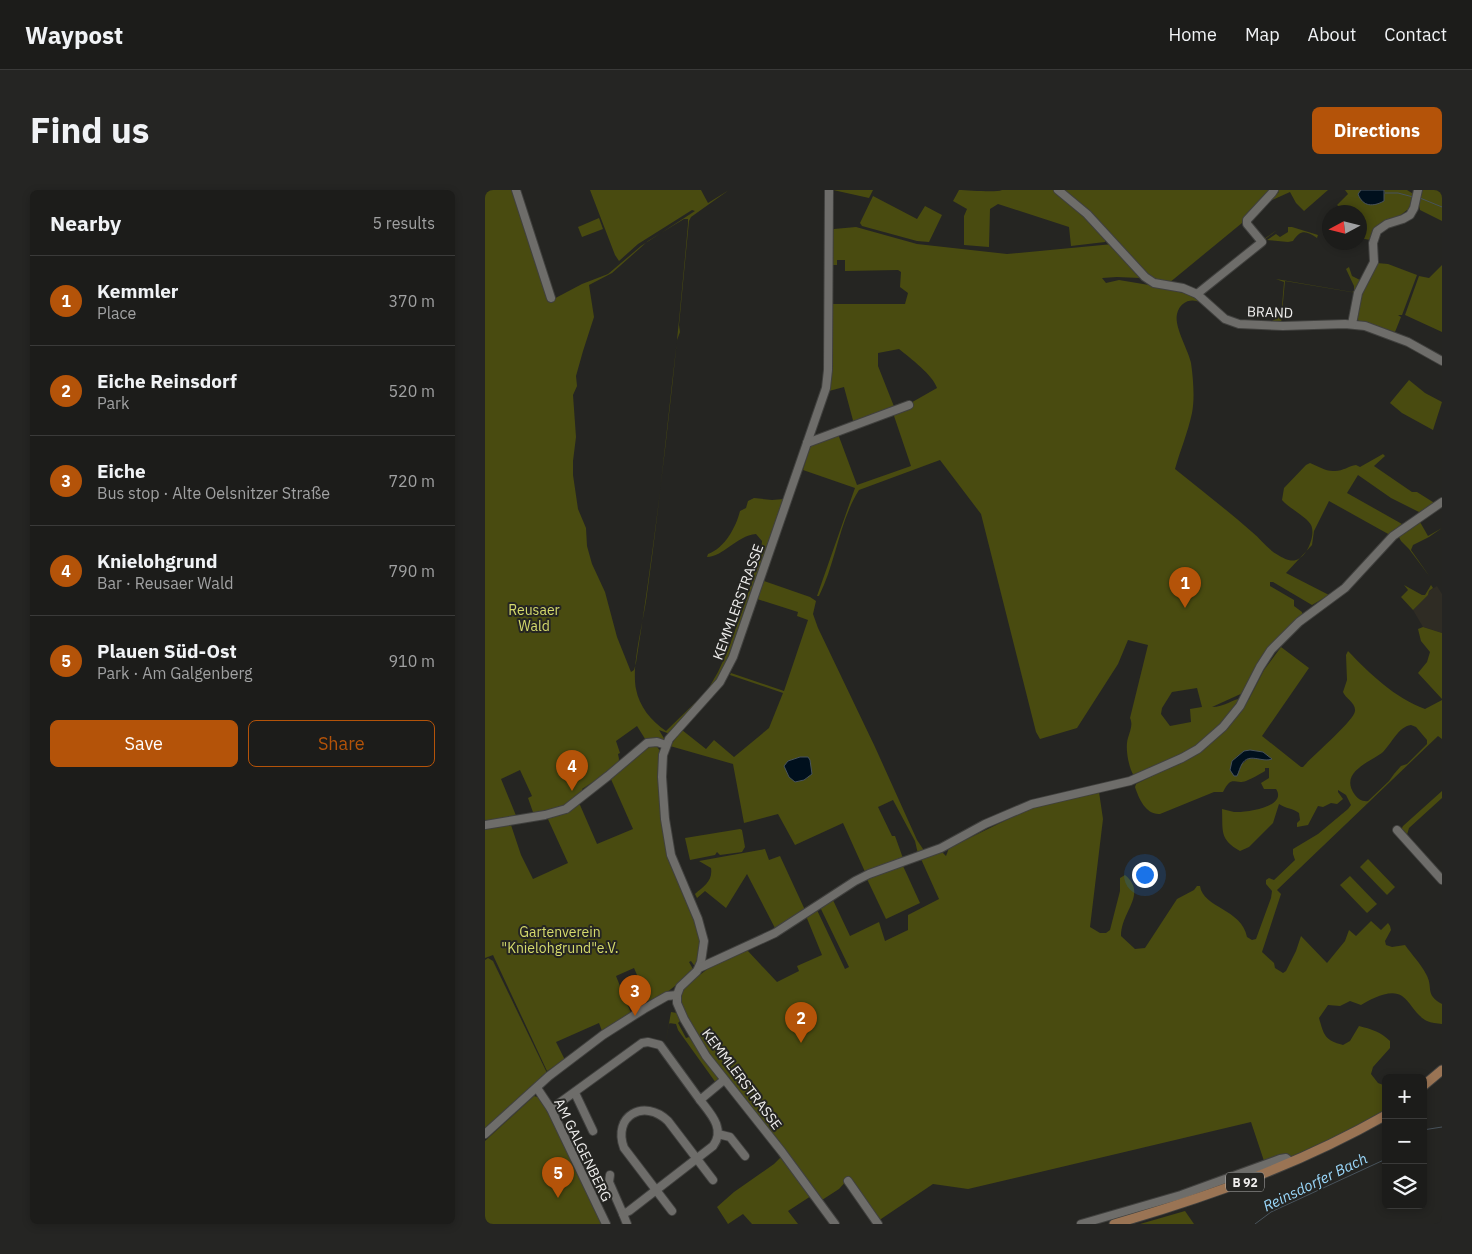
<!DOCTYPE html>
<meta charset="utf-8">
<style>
:root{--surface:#1c1c1a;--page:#252523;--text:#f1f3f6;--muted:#a0a1a2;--line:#3a3a39;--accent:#b45309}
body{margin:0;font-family:"IBM Plex Sans",sans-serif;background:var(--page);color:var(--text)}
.controls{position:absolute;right:15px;bottom:15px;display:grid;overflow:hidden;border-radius:8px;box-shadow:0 2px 8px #0003}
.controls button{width:45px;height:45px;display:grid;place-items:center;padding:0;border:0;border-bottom:1px solid var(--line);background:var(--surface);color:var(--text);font:25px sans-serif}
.compass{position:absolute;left:837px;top:15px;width:45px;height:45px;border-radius:50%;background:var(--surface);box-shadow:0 2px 8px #0003;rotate:263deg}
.you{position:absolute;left:659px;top:684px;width:18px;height:18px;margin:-12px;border:4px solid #fff;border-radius:50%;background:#1a73e8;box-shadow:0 0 0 8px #1a73e833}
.badge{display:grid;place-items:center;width:32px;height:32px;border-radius:50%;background:var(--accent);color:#fff;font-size:16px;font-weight:700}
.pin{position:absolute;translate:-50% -41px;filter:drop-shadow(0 1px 2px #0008)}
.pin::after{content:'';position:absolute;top:26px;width:18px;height:15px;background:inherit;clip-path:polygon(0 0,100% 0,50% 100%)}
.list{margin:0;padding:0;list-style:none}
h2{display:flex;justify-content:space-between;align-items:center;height:65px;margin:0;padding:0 20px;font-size:21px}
h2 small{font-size:16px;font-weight:400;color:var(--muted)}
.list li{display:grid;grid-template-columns:32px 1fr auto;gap:15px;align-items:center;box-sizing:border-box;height:90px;padding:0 20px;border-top:1px solid var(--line)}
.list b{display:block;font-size:19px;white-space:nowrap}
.list p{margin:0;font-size:16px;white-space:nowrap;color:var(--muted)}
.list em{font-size:16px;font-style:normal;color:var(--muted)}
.actions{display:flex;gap:10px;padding:15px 20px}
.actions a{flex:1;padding:11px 0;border:1px solid var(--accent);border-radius:8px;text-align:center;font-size:18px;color:var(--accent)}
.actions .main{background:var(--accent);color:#fff}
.icon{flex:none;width:28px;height:28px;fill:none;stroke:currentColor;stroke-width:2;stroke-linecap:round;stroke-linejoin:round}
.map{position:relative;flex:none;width:957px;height:1034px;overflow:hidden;border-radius:8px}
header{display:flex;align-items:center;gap:30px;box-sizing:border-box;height:70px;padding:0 25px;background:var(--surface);border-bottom:1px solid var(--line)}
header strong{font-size:24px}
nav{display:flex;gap:28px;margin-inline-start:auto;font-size:18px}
.intro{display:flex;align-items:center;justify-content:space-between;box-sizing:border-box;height:120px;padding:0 30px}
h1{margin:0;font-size:35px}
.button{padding:12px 22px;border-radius:8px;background:var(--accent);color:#fff;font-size:18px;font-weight:700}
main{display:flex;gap:30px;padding:0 30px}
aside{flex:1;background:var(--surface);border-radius:8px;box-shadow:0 2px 8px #0003}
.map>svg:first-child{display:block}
.built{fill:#2f2c24}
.green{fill:#494b10;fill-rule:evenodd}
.water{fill:#00101d;stroke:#48535c}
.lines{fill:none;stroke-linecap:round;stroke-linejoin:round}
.stream{stroke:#48535c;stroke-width:1}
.minor-casing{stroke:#40403e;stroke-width:10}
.major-casing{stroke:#40403e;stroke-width:11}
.minor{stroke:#6e6d6a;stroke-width:8}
.major{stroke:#9a7454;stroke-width:9}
.labels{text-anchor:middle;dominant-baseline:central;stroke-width:4;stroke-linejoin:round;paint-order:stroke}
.shield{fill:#252522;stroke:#b3b2b1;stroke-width:1}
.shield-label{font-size:12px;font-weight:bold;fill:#f0efee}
.street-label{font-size:14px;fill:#f0efee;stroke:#252522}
.park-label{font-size:14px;fill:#d5da6c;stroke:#252522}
.water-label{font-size:15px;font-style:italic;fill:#9ad8fb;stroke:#252522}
</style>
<header>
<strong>Waypost</strong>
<nav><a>Home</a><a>Map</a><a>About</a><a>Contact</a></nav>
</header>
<div class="intro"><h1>Find us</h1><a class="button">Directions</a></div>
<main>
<aside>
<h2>Nearby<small>5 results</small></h2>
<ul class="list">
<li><span class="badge">1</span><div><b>Kemmler</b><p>Place</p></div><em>370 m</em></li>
<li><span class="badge">2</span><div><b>Eiche Reinsdorf</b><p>Park</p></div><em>520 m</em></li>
<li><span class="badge">3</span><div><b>Eiche</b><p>Bus stop · Alte Oelsnitzer Straße</p></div><em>720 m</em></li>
<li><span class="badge">4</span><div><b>Knielohgrund</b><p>Bar · Reusaer Wald</p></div><em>790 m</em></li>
<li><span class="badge">5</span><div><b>Plauen Süd-Ost</b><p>Park · Am Galgenberg</p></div><em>910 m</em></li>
</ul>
<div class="actions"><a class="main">Save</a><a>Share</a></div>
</aside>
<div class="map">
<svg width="957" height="1034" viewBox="0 0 957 1034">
<rect width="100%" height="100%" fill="#252522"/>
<polygon class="built" points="952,396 957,404 957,443 938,437 928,420 943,405 944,401"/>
<g class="green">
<path d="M0,0H29L63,112L97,94L123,84L156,56L210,21L207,20L153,54L134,71L130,65L105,0H216L223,13L244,0L206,27L204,31L194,135L195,142L192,150C182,235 174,320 162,404C159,430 146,475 151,499C154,516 166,531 181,541L222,501L233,482L243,460L261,410L276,360L277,351L271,344C251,346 238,367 222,367L223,364C240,358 251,337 255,321L261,318L263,311L269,308L287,310L299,309L245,467L233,492L185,544L174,540L180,550L162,552L152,536L131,551L135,563L133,564L134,569L133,576L97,599L99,603L86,614L69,621L66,619L49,625L43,608L47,606L35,580L16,589L32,628L0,634ZM199,29H203V34C190,181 174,327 151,473L149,480L146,482L132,447L120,402L107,374L102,356L101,338L93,319L88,285V271L91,247L88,205L92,196L91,186L98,161L109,127L104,95L127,83L163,51Z"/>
<polygon points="348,0 388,0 384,8"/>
<path d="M474,0C484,0 510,3 517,0H569L597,22L621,48L620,52L586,56L584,37L513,14L505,19L504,57L479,55V26L482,19L468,11Z"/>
<polygon points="578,0 788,0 757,33 684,93 666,88 611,28"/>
<polygon points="790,0 843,0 819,21 811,13 805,2 785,11 764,31 779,49 792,40 779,50 764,34 763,30 784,9 794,2"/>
<polygon points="860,0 876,0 873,4 886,14 892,14 900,3 899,0 922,0 930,5 926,21 922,20 885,50 875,48 874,22 858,22 859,20 852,15 863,4"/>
<polygon points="934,0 957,0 957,31 935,20 932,6"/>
<polygon points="388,6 432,29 440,16 457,25 444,52 432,51 377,36 375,33"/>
<polygon points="114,28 118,39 97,47 93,37"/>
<path d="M371,37L432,54L522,64L628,54L655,88L632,87L617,88L621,93L634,90L676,97L709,106L715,112C705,108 695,112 692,124C689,137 703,159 706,173C708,187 710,208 707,223C703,242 695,261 690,279C716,300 742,320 767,342C776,349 782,359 793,365C798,368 805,372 811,370C822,367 831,345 826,335C823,328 804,318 797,310L799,298L821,275L825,273C833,276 841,282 850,281C858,281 864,276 871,275L875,277L898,264L900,266L889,276L927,302H932L951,314L936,323L906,308L873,285L862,303L917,334L905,345L844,311L829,341L827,355L801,383L844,405L827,415L788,392H785V396L809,410V416L817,422L818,426L783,457L760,502L727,517C739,517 748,509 758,508L742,531L712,557L649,586C644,578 641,563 642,553C643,544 649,536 645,528L663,455L643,450L633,474L592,538L555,549L551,542L496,324L455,270L374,300C354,332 351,372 334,406H332L370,298L318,280L326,254L346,246L349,248L353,244L372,295L426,276L408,223L452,198C448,185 425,168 414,159L393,163V176L410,219L369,234L359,197L344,201L346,190L345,118L347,114H420L423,103L415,97L416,82L413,80L360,81V70H352V75H347V40L349,39ZM712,498L717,517L705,519L706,532L685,536L676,524L677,518L687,502Z"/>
<path d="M803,37H807L833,45L832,48C821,41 816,39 808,51L803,52L782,50L791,44L795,47L803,42Z"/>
<polygon points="892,73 903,74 932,85 917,125 913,125 916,127 910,142 874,131 872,129 876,101"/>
<polygon points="957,75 957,142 920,125 934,86 944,88"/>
<polygon points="864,77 867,86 877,91 872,103 800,91 796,134 785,132 793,128 797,116 799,92 791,89 867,102 869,101 869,96 861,79"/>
<polygon points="924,190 940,203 957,212 948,240 917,223 905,213"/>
<polygon points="942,325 943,326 935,332 943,346 957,338 944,347 928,355 926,360 945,387 924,359 916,351 913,345"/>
<path d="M279,391L325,407L331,411L328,424L333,438L390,557L432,650L440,662L437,661L433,664L430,651L408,610L393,617L407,646H410L419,671L381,684L358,633L310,655L293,624L259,633L248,574L185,556L197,540L221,559L229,550L249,567L284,538L298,503L245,485L246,483L299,501L323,430L312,426L313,422L272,409ZM315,567L323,588L313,591L303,571Z"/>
<polygon points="919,395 937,405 940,405 946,395 948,398 944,401 943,405 928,420 916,407 923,400"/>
<polygon points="938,437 957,443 957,509 933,483 942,472 945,462 936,451 933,439"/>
<path d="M796,457L824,478L777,546L816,577H818C827,566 869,531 870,521C871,513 860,508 858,502L862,490L861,465L863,461C885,484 910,508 940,519L957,510V549L953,546L792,700L796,704L777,762L789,773L790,778L798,783L801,781L811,761L816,746L842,773L860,751L864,740L871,746L886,731L896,740L903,733L905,736L906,740L900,751L901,755L907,757L920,755C927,765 936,774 941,784C949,798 939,804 957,814V834C952,833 946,833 942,831C930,825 926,812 917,806C906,798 886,809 876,815L865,811L855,816L843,815L834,828C839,846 840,850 858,855L865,851L874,836C886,839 896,842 905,851V858L888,877L886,884L893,893L901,896V920L880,933L806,968L795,966L779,971L766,932L483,999L448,994L393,1031L364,988L354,999L337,1010L224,866L207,840L195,813L196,802L207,791L225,777L262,760L292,792L314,781L312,776L337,765L321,726L332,720L360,779L364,777L335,717L347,708L365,746L394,732L400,751L423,740V725L454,709L436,669L455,660L461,666L464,658L546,618L614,602L618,629L605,737L615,743H621L625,740L635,701V688L640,685C663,704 636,721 636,746L650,759L660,758L692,709L709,700L712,696H715C718,718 757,719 762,747L767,750L771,749L786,708L787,701L781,694V690L784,688L789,690L810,670L808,664V659L833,644L863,619L866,615L861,605L853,600V602L858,609L852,614L846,613L838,617L833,616L823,635L812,637V633L815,630L814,623C808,618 801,619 794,614L788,633L764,657L755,661C734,649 738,641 737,619C741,620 745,621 749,622C760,623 803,617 791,599H779L776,593L784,588V578H780V581C777,583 764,590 761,591C749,595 747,584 738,602H729L675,624C661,625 654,609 650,597L651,594L655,592L704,568L741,539L764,509L779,480ZM926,535L931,537L942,550V554L922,574L916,576L909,584L904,591L883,611C878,612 873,609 870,605C853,582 886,572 898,562C907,553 913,537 926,535ZM765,560L778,562L784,570L764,568L756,575L752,585L749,586L751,567L759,561Z"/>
<polygon points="171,555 175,561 181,656 217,750 211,778 206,771 204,772 209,781 181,803 164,813 149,778 131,786 146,823 117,841 114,833 71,852 80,870 62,881 8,765 0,768 0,637 25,632 36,665 48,689 83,673 62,627 91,614 95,615 112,654 148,639 125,587 162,556"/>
<polygon points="957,601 957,608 924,638 921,648 916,640 918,636"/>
<polygon points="255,639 257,640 260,657 257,662 235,665 232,662 230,665 205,670 200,648"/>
<path d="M280,659L284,670L295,666L320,720L291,740L262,684L241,718L220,701L212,708L210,704C219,696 228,691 226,678L214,671Z"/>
<polygon points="883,669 910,697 902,705 875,677"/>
<polygon points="418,676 435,713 401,729 382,689"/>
<polygon points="865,686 892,714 882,723 855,695"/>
<polygon points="3,768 8,771 62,883 0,940 0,770"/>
<polygon points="186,822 192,823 195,831 193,833 201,848 204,847 231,886 234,887 231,893 193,840 191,834 184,833 180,857"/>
<polygon points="49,906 56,908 117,1034 0,1034 0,951"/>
<polygon points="296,967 326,1006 303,1021 313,1034 267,1034 258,1024 243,1034 232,1017 249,1002 289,974"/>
<polygon points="700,1021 709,1034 655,1034"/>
</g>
<g class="water">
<path d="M876,0H899V11C888,17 878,17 873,4Z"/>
<path d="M765,560L778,562L787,569C777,573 764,562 757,574C755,577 754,582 752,586H749L745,580L747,571L759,561Z"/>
<polygon points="315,567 323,567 325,570 327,584 319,590 310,592 304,587 299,576 303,571"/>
</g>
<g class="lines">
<g class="stream">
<polyline points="900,3 913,3 928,7"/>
<polyline points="935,8 957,17"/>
<polyline points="938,940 957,937"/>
<polyline points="770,1034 786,1022 901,969"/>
</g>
<g class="minor-casing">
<g id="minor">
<polyline points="31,0 66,108"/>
<polyline points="344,0 343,180 341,198 248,467 235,492 184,549 178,565 177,587 180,629 186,665 213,729 219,751 216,772 212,781 195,797 192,805 192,813 199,829 221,866 297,962 350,1034"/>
<polyline points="573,0 602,24 660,87 669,93 698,98 712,104 740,129 754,134 798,136 860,134 880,136 923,152 957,171"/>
<polyline points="712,104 777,52 762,34 762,30 787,3 789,0"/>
<polyline points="867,134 873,103 889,72 888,53 892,41 902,34 918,29 925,25 929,18 933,0"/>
<polyline points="322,253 424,215"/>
<polyline points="0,635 60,625 81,619 123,586 162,553 172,552 181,555"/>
<polyline points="912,640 957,690"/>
<polyline points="214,778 290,743 370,691 384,684 456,658 500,634 547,614 645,591 697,568 713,559 738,537 755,516 775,477 786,460 814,432 860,398 908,346 957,312"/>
<polyline points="52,898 66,919 121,1034"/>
<polyline points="90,903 108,941"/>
<polyline points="66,919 157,853 163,852 175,855 215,910 239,890"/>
<polyline points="0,944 64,886 118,845 159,819 182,806 192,805"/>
<polyline points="233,944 245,947 260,966"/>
<path d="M125,985L124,992L138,1024L144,1021L228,956C241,939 225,923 215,910"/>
<polyline points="363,991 393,1034"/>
<path d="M187,1021L139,958C127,926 159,908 183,931L228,990"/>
<polyline points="138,1024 142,1034"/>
<polyline points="596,1034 696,1005 795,969 801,968 806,972"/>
</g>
</g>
<g class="major-casing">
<g id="major">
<polyline points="938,896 957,880"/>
<path d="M629,1034C723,1007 815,974 901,925"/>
</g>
</g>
<use href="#minor" class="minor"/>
<use href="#major" class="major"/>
</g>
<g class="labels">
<rect class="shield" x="741" y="982.5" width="38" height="19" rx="4"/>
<g class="shield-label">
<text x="760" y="992">B 92</text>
</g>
<g class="street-label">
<text transform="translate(785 122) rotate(2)">BRAND</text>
<text transform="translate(253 412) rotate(-70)">KEMMLERSTRASSE</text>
<text transform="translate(257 889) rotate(53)">KEMMLERSTRASSE</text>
<text transform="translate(98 960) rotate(64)">AM GALGENBERG</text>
</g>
<g class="park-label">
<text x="49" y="420">Reusaer<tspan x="49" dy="16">Wald</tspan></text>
<text x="75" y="742">Gartenverein<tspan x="75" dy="16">"Knielohgrund"e.V.</tspan></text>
</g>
<g class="water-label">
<text transform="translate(830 992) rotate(-26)">Reinsdorfer Bach</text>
</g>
</g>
</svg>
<div class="controls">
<button>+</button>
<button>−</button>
<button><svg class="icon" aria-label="layers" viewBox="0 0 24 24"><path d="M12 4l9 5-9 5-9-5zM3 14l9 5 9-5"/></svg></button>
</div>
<svg class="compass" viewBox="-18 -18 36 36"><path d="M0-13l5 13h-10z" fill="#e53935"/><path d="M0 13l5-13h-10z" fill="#a0a1a2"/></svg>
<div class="you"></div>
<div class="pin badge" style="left:700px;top:418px">1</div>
<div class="pin badge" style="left:316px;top:853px">2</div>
<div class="pin badge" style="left:150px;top:826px">3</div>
<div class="pin badge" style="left:87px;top:601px">4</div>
<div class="pin badge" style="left:73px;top:1008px">5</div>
</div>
</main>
